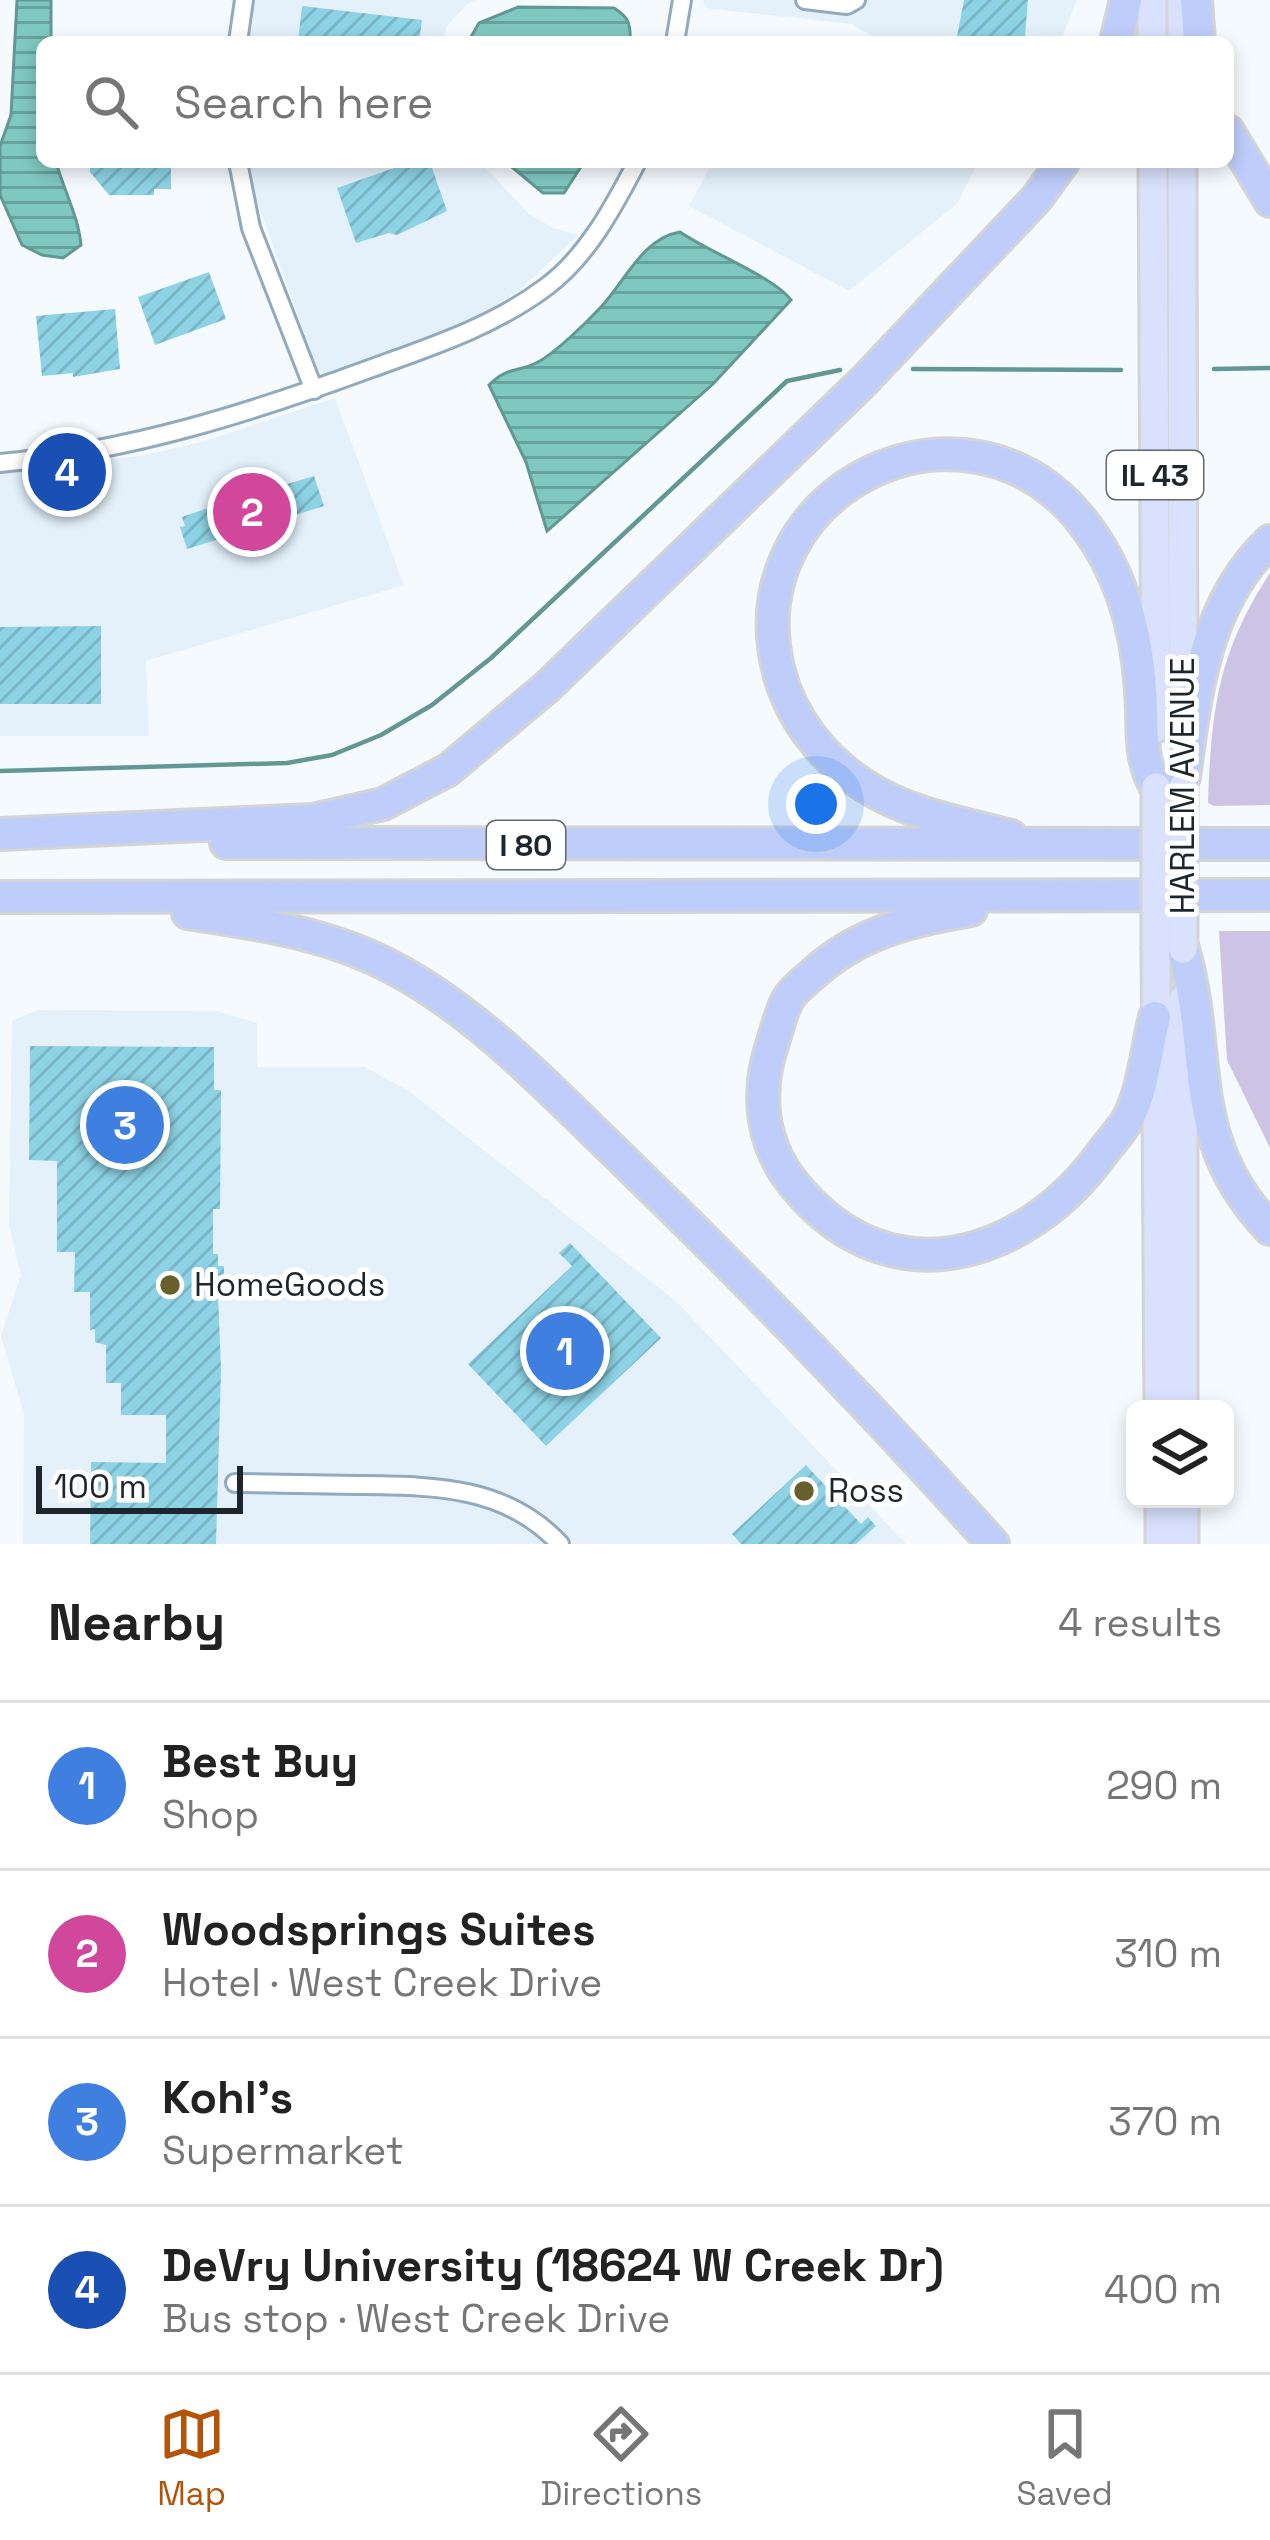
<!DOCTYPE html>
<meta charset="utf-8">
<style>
:root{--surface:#fff;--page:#f2f2f2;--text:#222;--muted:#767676;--line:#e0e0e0;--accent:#b45309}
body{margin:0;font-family:"Space Grotesk",sans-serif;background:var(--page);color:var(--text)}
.controls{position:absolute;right:36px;bottom:36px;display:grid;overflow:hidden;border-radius:18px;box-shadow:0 6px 18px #0003}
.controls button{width:108px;height:108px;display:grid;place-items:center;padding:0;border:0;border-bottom:3px solid var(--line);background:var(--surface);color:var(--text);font:60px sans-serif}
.scale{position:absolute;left:36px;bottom:30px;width:207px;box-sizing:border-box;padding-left:12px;border:6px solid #1d262d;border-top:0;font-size:33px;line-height:42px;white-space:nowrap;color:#1d262d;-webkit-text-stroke:9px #fff;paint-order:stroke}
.you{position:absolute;left:816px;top:804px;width:42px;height:42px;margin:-30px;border:9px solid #fff;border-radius:50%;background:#1a73e8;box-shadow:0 0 0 18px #1a73e833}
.badge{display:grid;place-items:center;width:78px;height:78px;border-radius:50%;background:var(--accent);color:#fff;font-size:39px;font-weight:700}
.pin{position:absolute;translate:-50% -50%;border:6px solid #fff;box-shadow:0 3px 12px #0006}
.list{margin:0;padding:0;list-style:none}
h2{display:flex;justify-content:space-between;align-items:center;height:156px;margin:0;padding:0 48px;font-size:51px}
h2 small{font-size:39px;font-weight:400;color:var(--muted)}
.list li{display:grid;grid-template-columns:78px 1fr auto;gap:36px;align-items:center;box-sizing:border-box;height:168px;padding:0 48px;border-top:3px solid var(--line)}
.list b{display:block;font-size:45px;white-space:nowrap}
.list p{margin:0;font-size:39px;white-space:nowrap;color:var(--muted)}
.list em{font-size:39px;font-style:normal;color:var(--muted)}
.icon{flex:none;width:66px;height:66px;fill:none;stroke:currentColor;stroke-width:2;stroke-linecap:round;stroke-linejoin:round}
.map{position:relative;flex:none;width:1270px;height:1544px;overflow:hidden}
.search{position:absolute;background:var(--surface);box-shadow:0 6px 18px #0003;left:36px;right:36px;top:36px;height:132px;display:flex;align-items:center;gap:30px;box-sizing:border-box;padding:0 42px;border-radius:18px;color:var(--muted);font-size:45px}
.sheet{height:828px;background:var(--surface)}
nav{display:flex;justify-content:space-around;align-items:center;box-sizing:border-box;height:168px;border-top:3px solid var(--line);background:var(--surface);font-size:33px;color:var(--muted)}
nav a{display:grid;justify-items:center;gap:6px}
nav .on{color:var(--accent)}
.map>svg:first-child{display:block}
.built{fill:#e4f1fb}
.grass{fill:#cdc3e5}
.water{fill:url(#water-rules);stroke:#629794;stroke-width:3}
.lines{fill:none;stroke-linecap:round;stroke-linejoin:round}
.stream{stroke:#629794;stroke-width:4.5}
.building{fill:url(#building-hatch)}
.minor-casing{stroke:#92aabd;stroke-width:22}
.primary-casing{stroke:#d2d4d5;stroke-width:33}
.motorway-casing{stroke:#d2d4d5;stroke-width:36}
.minor{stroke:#fff;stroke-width:16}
.primary{stroke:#d9e1fd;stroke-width:27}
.motorway{stroke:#bfcdfb;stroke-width:30}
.primary-bridge-casing{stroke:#d2d4d5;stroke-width:33;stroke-linecap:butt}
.primary-bridge{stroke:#d9e1fd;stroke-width:27}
.poi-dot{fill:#67602d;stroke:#fff;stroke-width:4.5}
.labels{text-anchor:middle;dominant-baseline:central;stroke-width:10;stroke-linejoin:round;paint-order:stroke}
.shield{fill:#fff;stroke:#61676c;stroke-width:3}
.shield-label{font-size:30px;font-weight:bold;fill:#1d262d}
.street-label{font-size:33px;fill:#1d262d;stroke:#fff}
.poi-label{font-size:33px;fill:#1d262d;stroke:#fff;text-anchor:start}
</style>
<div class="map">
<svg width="1270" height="1544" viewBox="0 0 1270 1544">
<defs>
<pattern id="water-rules" width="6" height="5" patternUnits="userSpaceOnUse" patternTransform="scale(3)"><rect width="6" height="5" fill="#7fc8c0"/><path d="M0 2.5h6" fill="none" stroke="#67a29c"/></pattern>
<pattern id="building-hatch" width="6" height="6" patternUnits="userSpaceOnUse" patternTransform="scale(3)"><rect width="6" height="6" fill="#8dd3e5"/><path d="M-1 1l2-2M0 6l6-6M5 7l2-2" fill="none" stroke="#79b5c5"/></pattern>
</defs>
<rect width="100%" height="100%" fill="#f5fafe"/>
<g class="built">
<polygon points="255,0 477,0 468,3 446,27 443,42 249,42"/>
<polygon points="703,0 1077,0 1060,42 882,42 852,24 705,8"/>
<polygon points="250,162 480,162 529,214 553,228 578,235 522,288 480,316 330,375 320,372 315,363 255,195"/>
<polygon points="713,162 978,162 957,204 849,291 689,206"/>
<polygon points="335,398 404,585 146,661 149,736 0,736 0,474 145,455 205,441"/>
<polygon points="38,1010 216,1011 257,1023 257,1067 365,1067 410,1092 677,1302 906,1544 23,1544 24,1415 1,1336 21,1275 9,1225 12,1021"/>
</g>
<g class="grass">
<path d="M1270,573V805L1214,806L1208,803C1211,710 1218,652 1270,573Z"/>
<polygon points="1219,931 1270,931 1270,1148 1227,1060"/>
</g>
<g class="water">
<path d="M17,0H51V42H42V162H56C64,191 78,215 81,245L63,258L42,255L22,245L0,195V146L11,115Z"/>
<path d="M518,7L614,8C629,17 631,25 630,42H468L479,23Z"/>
<polygon points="506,162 584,162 564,193 543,193"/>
<path d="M680,232C709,252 774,277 791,300L713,384L547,531L526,462L489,385C508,366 517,373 538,362C555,353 587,322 601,307C625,281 643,238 680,232Z"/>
</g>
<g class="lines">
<g class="stream">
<polyline points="913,369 1121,370"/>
<polyline points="1214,369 1270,368"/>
<polyline points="0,771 287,763 332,755 381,735 432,705 491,658 787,381 840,370"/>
</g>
</g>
<g class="building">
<polygon points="964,0 1028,0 1025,36 1020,36 1019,42 956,42"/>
<polygon points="302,6 422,20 419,42 298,42"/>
<polygon points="90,162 171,162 171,189 154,189 154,195 109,195 90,172"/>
<polygon points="411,162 430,162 447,211 397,235 389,233 356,243 337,188"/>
<polygon points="209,272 226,319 155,345 138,297"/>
<polygon points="115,309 120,369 73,377 73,373 42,376 36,316"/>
<polygon points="314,476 324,506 187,549 180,527 185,526 182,517 283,482 284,485"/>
<polygon points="101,626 101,704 0,704 0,627"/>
<polygon points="30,1046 214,1047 214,1090 221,1090 220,1209 213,1209 213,1254 218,1254 218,1266 224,1266 224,1294 218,1294 221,1370 216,1544 90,1544 91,1462 166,1463 166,1415 121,1415 121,1383 106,1383 106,1345 95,1342 95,1329 90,1330 90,1292 74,1292 75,1252 57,1252 57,1161 29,1160"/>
<polygon points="570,1243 661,1338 546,1446 468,1364 572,1266 559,1253"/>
<polygon points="806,1465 861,1524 868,1517 876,1526 856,1544 741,1544 732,1534"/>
</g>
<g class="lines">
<g class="minor-casing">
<g id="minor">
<polyline points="805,0 847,5 856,0"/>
<polyline points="238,42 244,0"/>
<polyline points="675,42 682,0"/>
<polyline points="238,162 251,228 314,390"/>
<path d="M0,463C130,451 250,413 372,368C433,346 494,326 546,287C587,257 614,206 637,162"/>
<path d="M235,1483C276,1484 317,1484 358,1485C433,1486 505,1485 560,1544"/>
</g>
</g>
<g class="primary-casing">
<g id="primary">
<polyline points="1152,0 1152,42"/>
<polyline points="1182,0 1182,42"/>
<polyline points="1153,162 1156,728"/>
<polyline points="1182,162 1183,722"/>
<polyline points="1156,950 1159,1409"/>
<polyline points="1183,1409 1183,999"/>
<polyline points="1160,1499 1160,1544"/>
<polyline points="1184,1499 1184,1544"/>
</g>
</g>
<g class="motorway-casing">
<g id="motorway">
<polyline points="1196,0 1199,42"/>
<polyline points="1116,42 1126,0"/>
<polyline points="1228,131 1270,201"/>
<path d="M1184,777C1196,692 1204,604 1270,541"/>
<polyline points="0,834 313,820 383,804 448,770 547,687 864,381 1037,198 1063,162"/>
<path d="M1011,836C961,823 908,814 865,786C824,760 791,719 779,672C732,490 964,374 1082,521C1120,569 1137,629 1141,690C1144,724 1138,757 1156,787"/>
<polyline points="226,843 1270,844"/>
<polyline points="0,897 1270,895"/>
<path d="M971,910C912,920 859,932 813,974C805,981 793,990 788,999C781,1012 777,1029 773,1042C755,1094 761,1146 797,1188C891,1300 1026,1259 1103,1152C1112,1140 1124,1128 1130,1115C1144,1087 1147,1048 1155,1017"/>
<path d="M188,913C260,924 332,934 397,970C482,1016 551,1091 620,1157C749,1282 873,1410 993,1544"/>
<path d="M1183,949C1214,1056 1183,1138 1270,1229"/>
</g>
</g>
<use href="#minor" class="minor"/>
<use href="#primary" class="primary"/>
<use href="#motorway" class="motorway"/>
<g class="primary-bridge-casing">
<g id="primary-bridge">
<polyline points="1156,787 1156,950"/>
<polyline points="1183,787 1183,949"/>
</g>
</g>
<use href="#primary-bridge" class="primary-bridge"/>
</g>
<g class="poi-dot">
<circle cx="170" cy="1285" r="12"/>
<circle cx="804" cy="1491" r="12"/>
</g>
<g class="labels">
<g class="shield">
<rect x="1107" y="451" width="96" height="48" rx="9"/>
<rect x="487" y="821" width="78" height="48" rx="9"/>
</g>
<g class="shield-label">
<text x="1155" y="475">IL 43</text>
<text x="526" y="845">I 80</text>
</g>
<g class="street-label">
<text transform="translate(1183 786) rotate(-90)">HARLEM AVENUE</text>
</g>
<g class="poi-label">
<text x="194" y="1285">HomeGoods</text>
<text x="828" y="1491">Ross</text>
</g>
</g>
</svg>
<div class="controls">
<button><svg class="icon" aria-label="layers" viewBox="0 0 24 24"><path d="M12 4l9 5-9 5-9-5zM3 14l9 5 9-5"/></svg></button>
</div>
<div class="scale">100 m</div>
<div class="you"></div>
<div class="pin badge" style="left:565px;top:1351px;background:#3f7fe0">1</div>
<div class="pin badge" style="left:252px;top:512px;background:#d1479c">2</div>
<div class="pin badge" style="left:125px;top:1125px;background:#3f7fe0">3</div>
<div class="pin badge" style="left:67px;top:472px;background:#1a4fb4">4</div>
<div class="search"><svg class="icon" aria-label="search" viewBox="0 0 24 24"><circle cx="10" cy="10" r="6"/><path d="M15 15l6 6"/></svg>Search here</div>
</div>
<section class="sheet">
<h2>Nearby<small>4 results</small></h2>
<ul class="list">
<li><span class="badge" style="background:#3f7fe0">1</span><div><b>Best Buy</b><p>Shop</p></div><em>290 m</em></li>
<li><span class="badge" style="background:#d1479c">2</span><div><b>Woodsprings Suites</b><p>Hotel · West Creek Drive</p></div><em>310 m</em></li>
<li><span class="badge" style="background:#3f7fe0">3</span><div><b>Kohl's</b><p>Supermarket</p></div><em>370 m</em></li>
<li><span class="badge" style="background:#1a4fb4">4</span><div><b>DeVry University (18624 W Creek Dr)</b><p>Bus stop · West Creek Drive</p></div><em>400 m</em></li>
</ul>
</section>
<nav>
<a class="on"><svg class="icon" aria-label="map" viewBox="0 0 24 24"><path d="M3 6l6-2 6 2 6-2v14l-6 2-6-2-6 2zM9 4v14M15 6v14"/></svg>Map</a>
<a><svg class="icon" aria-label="directions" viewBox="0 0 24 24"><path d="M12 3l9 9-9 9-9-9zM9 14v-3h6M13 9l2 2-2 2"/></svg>Directions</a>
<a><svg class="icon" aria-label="saved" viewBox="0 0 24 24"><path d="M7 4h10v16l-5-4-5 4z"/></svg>Saved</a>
</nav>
